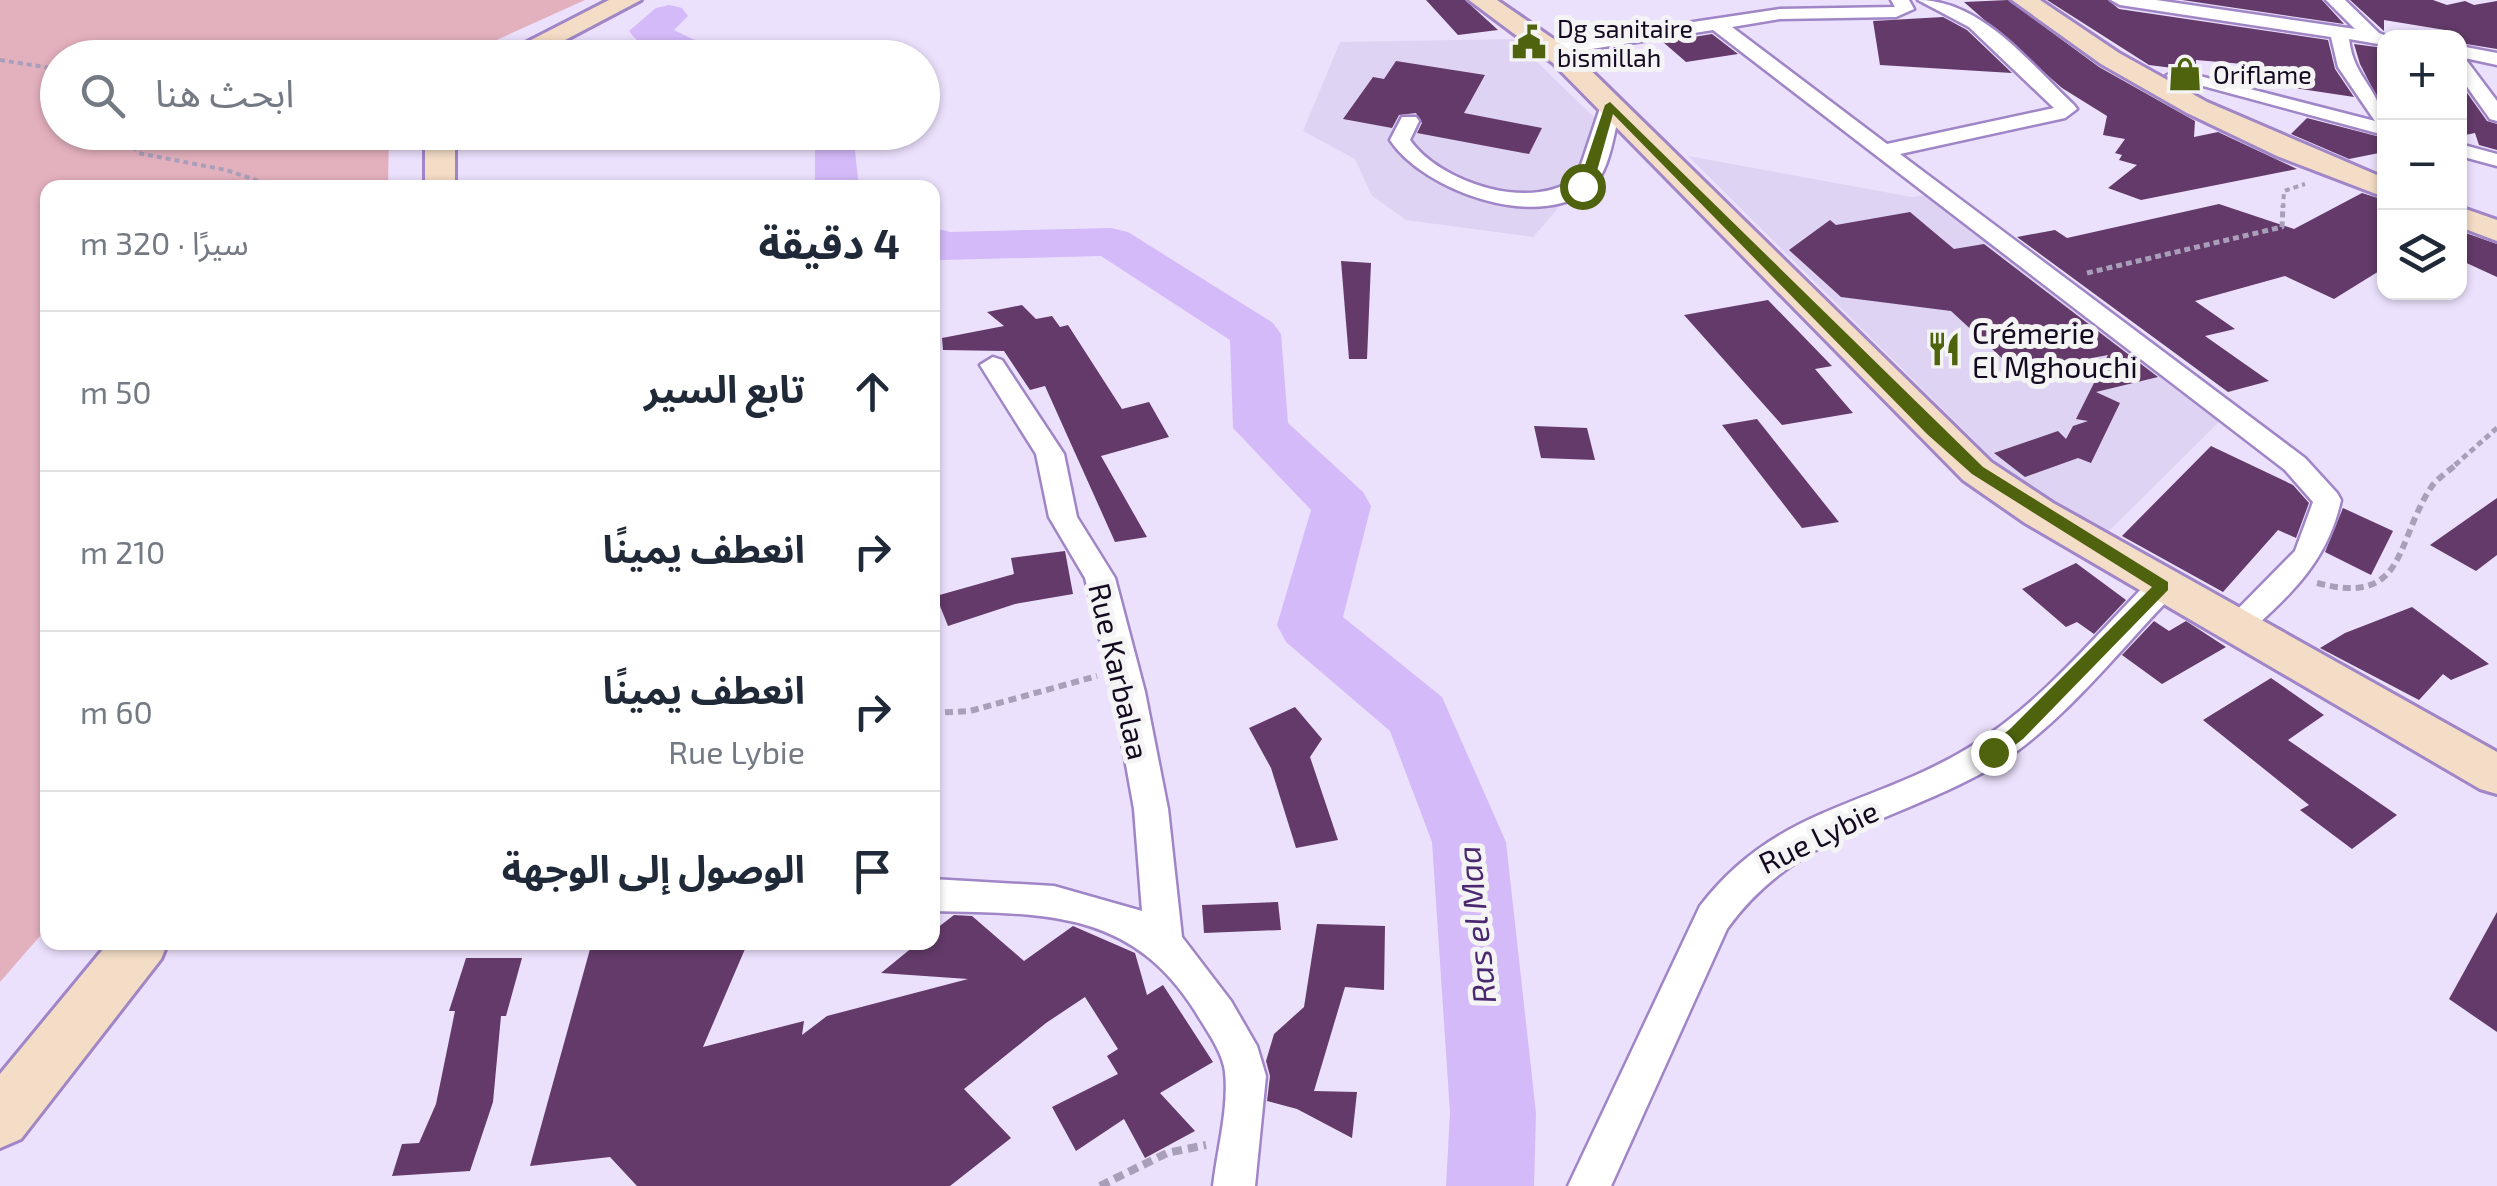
<!DOCTYPE html>
<html lang="ar">
<meta charset="utf-8">
<style>
:root{--surface:#fff;--page:#f2f2f3;--text:#1f2937;--muted:#747a83;--line:#e0e1e3}
body{margin:0;font-family:"Exo 2","Noto Sans Arabic",sans-serif;background:var(--page);color:var(--text);direction:rtl}
.controls{position:absolute;right:30px;top:30px;display:grid;overflow:hidden;border-radius:20px;box-shadow:0 2px 8px #0004}
.controls button{width:90px;height:90px;display:grid;place-items:center;padding:0;border:0;border-bottom:2px solid var(--line);background:var(--surface);color:var(--text);font:50px sans-serif}
.stop{position:absolute;width:30px;height:30px;margin:-22px;border:8px solid #4f630e;border-radius:50%;background:#fff}
.stop.end{background:#4f630e;border-color:#fff;box-shadow:0 2px 10px #0008}
.list{margin:0;padding:0;list-style:none}
h2{display:flex;justify-content:space-between;align-items:center;height:130px;margin:0;padding:0 40px;font-size:42px}
h2 small{font-size:32px;font-weight:400;color:var(--muted)}
.list li{display:grid;grid-template-columns:65px 1fr auto;gap:30px;align-items:center;box-sizing:border-box;height:160px;padding:0 40px;border-top:2px solid var(--line)}
.list b{display:block;font-size:38px;white-space:nowrap}
.list p{margin:0;font-size:32px;white-space:nowrap;color:var(--muted)}
.list em{font-size:32px;font-style:normal;color:var(--muted)}
.icon{flex:none;width:55px;height:55px;fill:none;stroke:currentColor;stroke-width:2;stroke-linecap:round;stroke-linejoin:round}
.map{position:relative;flex:none;width:2497px;height:1186px;overflow:hidden;direction:ltr}
.search{position:absolute;background:var(--surface);box-shadow:0 2px 8px #0004;left:40px;top:40px;width:900px;height:110px;display:flex;align-items:center;gap:25px;box-sizing:border-box;padding:0 35px;border-radius:55px;color:var(--muted);font-size:38px}
.panel{position:absolute;background:var(--surface);box-shadow:0 2px 8px #0004;left:40px;top:180px;width:900px;height:770px;border-radius:20px;direction:rtl}
.map>svg:first-child{display:block}
.built{fill:#dfd3f3}
.green{fill:#e3b1bd}
.lines{fill:none;stroke-linecap:round;stroke-linejoin:round}
.river{fill:#d4baf9;fill-rule:evenodd}
.building{fill:#633a69}
.street-casing{stroke:#a085c7;stroke-width:5}
.secondary-casing{stroke:#a085c7;stroke-width:6}
.path-far3{stroke:#aa9fba;stroke-width:4;stroke-dasharray:5 4;stroke-linecap:butt}
.path-far2{stroke:#aa9fba;stroke-width:5;stroke-dasharray:6 4;stroke-linecap:butt}
.path-far1{stroke:#aa9fba;stroke-width:6;stroke-dasharray:8 5;stroke-linecap:butt}
.path{stroke:#aa9fba;stroke-width:8;stroke-dasharray:10 6;stroke-linecap:butt}
.street{fill:#fff;fill-rule:evenodd}
.secondary{fill:#f4ddc6;fill-rule:evenodd}
.route{fill:#4f630e}
.labels{text-anchor:middle;dominant-baseline:central;stroke-width:10;stroke-linejoin:round;paint-order:stroke}
.far-poi-label{font-size:25px;fill:#140921;stroke:#f4f4f4;text-anchor:start}
.poi-label{font-size:30px;fill:#140921;stroke:#f4f4f4;text-anchor:start}
.street-label{font-size:30px;fill:#140921;stroke:#f4f4f4}
.water-label{font-size:32px;font-style:italic;fill:#4b2971;stroke:#f4f4f4}
</style>
<div class="map">
<svg width="2497" height="1186" viewBox="0 0 2497 1186">
<rect width="100%" height="100%" fill="#ece1fd"/>
<g class="built">
<polygon points="1513,39 1597,120 1591,171 1533,237 1406,220 1372,196 1355,159 1303,131 1340,42"/>
<polygon points="1688,156 1912,197 1938,193 2221,420 2106,534 2009,475"/>
</g>
<polygon class="green" points="0,0 585,0 479,48 468,57 58,58 58,132 389,133 388,187 48,188 47,928 0,982"/>
<g class="lines">
<g class="river">
<path d="M669,5L682,8L688,16L674,30L715,50L720,58C688,58 650,61 629,31L656,8Z"/>
<polygon points="806,132 853,132 859,188 815,188 815,143"/>
<polygon points="932,227 950,232 1111,228 1128,232 1273,323 1281,334 1288,423 1363,492 1371,506 1343,617 1442,697 1506,842 1536,1113 1534,1186 1446,1186 1450,1113 1432,842 1390,731 1286,642 1277,625 1311,510 1233,428 1230,340 1101,256 942,260 932,258"/>
</g>
</g>
<g class="building">
<polygon points="1426,0 1465,0 1498,30 1458,35"/>
<polygon points="2008,0 2099,67 2195,121 2194,137 2218,132 2297,169 2141,200 2108,188 2137,165 2119,160 2122,155 2115,153 2125,139 2103,135 2107,116 2062,88 1964,2"/>
<polygon points="2047,0 2108,0 2119,9 2328,40 2335,69 2354,97 2247,81 2243,64 2196,60 2196,71 2149,65"/>
<polygon points="2182,0 2322,0 2344,24"/>
<polygon points="2350,0 2433,0 2447,5 2465,1 2474,5 2497,1 2497,49 2460,43 2460,38 2445,30 2384,20 2384,31"/>
<polygon points="1943,17 1967,30 2012,73 1880,65 1873,21"/>
<polygon points="1712,34 1738,54 1686,62 1663,42"/>
<polygon points="2354,44 2384,48 2384,111 2360,64"/>
<polygon points="1396,61 1485,75 1464,113 1542,128 1529,154 1417,133 1422,123 1416,113 1399,115 1392,128 1343,119 1373,77 1384,79"/>
<polygon points="2460,83 2487,121 2497,124 2497,150 2479,145 2475,133 2460,136"/>
<polygon points="2307,118 2384,138 2384,152 2349,159 2291,134"/>
<polygon points="2362,193 2384,200 2384,268 2334,299 2285,276 2195,301 2235,329 2205,336 2269,381 2228,392 2017,237 2055,230 2067,238 2219,204 2294,229"/>
<polygon points="1910,212 1954,249 1984,244 2158,377 2096,392 2120,403 2091,463 2078,458 2025,477 1994,453 2058,431 2066,439 2073,426 2088,421 2076,419 2108,355 2017,372 1951,311 1841,297 1789,250 1830,220 1836,225"/>
<polygon points="2460,231 2497,244 2497,277 2460,260"/>
<polygon points="1341,261 1371,263 1367,359 1349,359"/>
<polygon points="1768,300 1832,366 1815,369 1853,413 1782,425 1684,315"/>
<polygon points="1022,305 1036,319 1052,316 1060,327 1068,325 1122,409 1149,402 1169,437 1101,456 1147,537 1115,542 1045,386 1030,390 1004,351 943,350 942,338 1004,326 987,312"/>
<polygon points="1757,419 1839,522 1802,528 1722,425"/>
<polygon points="1534,426 1587,428 1595,460 1541,458"/>
<polygon points="2211,446 2293,485 2309,503 2296,538 2278,530 2223,592 2122,536"/>
<polygon points="2497,498 2497,555 2476,571 2430,545"/>
<polygon points="2343,508 2393,531 2371,575 2325,552"/>
<polygon points="1065,551 1073,594 1015,604 948,626 936,596 1014,574 1011,558"/>
<polygon points="2076,563 2126,600 2094,634 2077,622 2066,627 2022,589"/>
<polygon points="2412,607 2489,664 2451,680 2443,674 2419,700 2320,648 2345,633"/>
<polygon points="2154,621 2169,631 2186,621 2226,647 2162,684 2122,655"/>
<polygon points="2271,678 2324,715 2288,740 2397,815 2352,849 2300,810 2309,805 2203,720"/>
<polygon points="1295,707 1322,739 1310,757 1338,840 1296,848 1271,768 1249,728"/>
<polygon points="1278,902 1281,930 1204,933 1202,905"/>
<polygon points="2497,912 2497,1032 2449,999"/>
<polygon points="954,915 972,916 1024,961 1073,926 1135,953 1147,995 1163,985 1213,1062 1160,1093 1195,1131 1145,1158 1124,1119 1076,1151 1052,1107 1118,1074 1107,1056 1118,1049 1085,997 1046,1023 964,1089 1011,1138 950,1186 637,1186 610,1157 530,1166 592,942 748,942 703,1047 804,1021 802,1035 827,1016 968,979 881,973 919,942 932,942 932,932"/>
<polygon points="1317,924 1385,926 1384,990 1345,987 1314,1091 1357,1092 1352,1138 1297,1109 1267,1101 1270,1076 1266,1061 1274,1034 1304,1007"/>
<polygon points="466,958 522,958 506,1016 501,1016 493,1102 470,1171 392,1176 402,1144 419,1143 436,1104 455,1011 449,1011"/>
</g>
<g class="lines">
<g class="street-casing">
<g id="street">
<path d="M1891,0H1909L1914,9L1896,17L1780,19L1732,27L1887,144L2054,108L1969,27L1918,0C1982,0 2030,64 2074,105L2077,109L2065,118L1900,154L2305,458L2337,493L2341,500C2328,560 2292,594 2247,634H2225L2221,626L2295,551L2313,502L2285,470L1713,30L1553,55L1544,49L1553,43L1780,9L1895,7Z"/>
<path d="M2111,0H2156L2355,29L2326,0H2345L2379,33L2392,38H2384V45L2349,39C2354,83 2384,87 2384,135L2166,76L2176,70L2375,121L2338,67L2331,37L2120,5Z"/>
<polygon points="2460,46 2497,53 2497,65 2460,57"/>
<polygon points="2460,59 2467,61 2497,101 2497,121 2490,119 2460,77"/>
<path d="M1611,99L1621,105C1614,130 1611,173 1589,190C1535,231 1423,190 1390,140L1402,117H1416L1419,121L1410,140C1440,183 1533,213 1577,177L1601,105Z"/>
<polygon points="2460,144 2497,154 2497,166 2460,156"/>
<path d="M993,357L1002,360L1064,454L1077,517L1115,578L1145,692L1168,809L1182,937L1231,1001L1257,1046L1266,1076L1255,1186H1213C1217,1150 1229,1108 1225,1072C1223,1052 1205,1028 1195,1011C1130,908 1042,914 932,911V879L1054,886L1142,911L1134,809L1113,692L1085,578L1049,517L1036,454L980,365Z"/>
<path d="M2163,575L2174,578L2178,586L2174,594C2119,650 2059,729 1991,768C1895,823 1796,833 1727,929L1611,1186H1568L1700,906C1777,805 1874,807 1973,745C2041,703 2096,635 2152,578Z"/>
</g>
</g>
<g class="secondary-casing">
<g id="secondary">
<polygon points="609,0 641,0 531,58 496,58"/>
<polygon points="1469,0 1497,0 1571,51 1991,462 2053,503 2497,752 2497,794 2480,789 2025,523 1963,480 1553,63"/>
<polygon points="2012,0 2040,0 2119,53 2207,102 2384,178 2384,197 2277,156 2187,113 2101,64"/>
<polygon points="432,132 461,132 455,150 455,188 425,188 425,150"/>
<polygon points="2460,207 2497,220 2497,241 2460,227"/>
<polygon points="109,942 168,942 161,959 21,1139 0,1148 0,1074"/>
</g>
</g>
<g class="path-far3">
<polyline points="0,60 58,69"/>
<polyline points="58,93 52,109 58,115"/>
<polyline points="123,132 138,153 226,170 280,188"/>
<polyline points="2283,208 2284,191 2305,184"/>
</g>
<g class="path-far2">
<polyline points="2087,273 2282,227 2283,205"/>
<polyline points="2455,465 2497,428"/>
</g>
<g class="path-far1">
<path d="M2317,583C2406,606 2394,546 2430,489C2436,479 2449,471 2458,463"/>
<polyline points="932,713 970,711 1097,676"/>
</g>
<polyline class="path" points="1100,1186 1167,1153 1206,1145"/>
<use href="#street" class="street"/>
<use href="#secondary" class="secondary"/>
</g>
<polygon class="route" points="1610,102 1983,467 2168,582 2168,590 2023,739 1999,757 1987,757 1987,747 2010,729 2152,587 1972,474 1927,434 1613,114 1595,178 1586,189 1577,189 1605,105"/>
<defs>
<g id="civic-bare" transform="scale(2.7)"><path d="M-.6-6.5H3V-4.5H.6V-3L4-1V1h2V6H-6V1h2V-1L-.6-3ZM-1.2 2.5V6h2.4V2.5Z" fill="#4f630e" stroke="#f4f4f4" stroke-width="2.5" paint-order="stroke"/></g>
<g id="shop-bare" transform="scale(2.7)"><path d="M-5-2.5h2.3a2.7 3.5 0 0 1 5.4 0H5L5.5 6h-11ZM-1.5-2.5h3a1.5 2.3 0 0 0-3 0Z" fill="#4f630e" stroke="#f4f4f4" stroke-width="2.5" paint-order="stroke"/></g>
<g id="restaurant-bare" transform="scale(2.7)"><path d="M-5-6h1v4h1v-4h1v4h1v-4h1v5L-1.5 .5V6h-2V.5L-5-1ZM5-6V6H3V1.5H1.5Q1.5-4 5-6Z" fill="#4f630e" stroke="#f4f4f4" stroke-width="2.5" paint-order="stroke"/></g>
</defs>
<g fill-rule="evenodd">
<use href="#civic-bare" x="1529" y="42"/>
<use href="#shop-bare" x="2185" y="74"/>
<use href="#restaurant-bare" x="1944" y="349"/>
</g>
<g class="labels">
<g class="far-poi-label">
<text x="1557" y="28">Dg sanitaire<tspan x="1557" dy="29">bismillah</tspan></text>
<text x="2213" y="74">Oriflame</text>
</g>
<g class="poi-label">
<text x="1972" y="332">Crémerie<tspan x="1972" dy="34">El Mghouchi</tspan></text>
</g>
<g class="street-label">
<text transform="translate(1120 671) rotate(77)">Rue Karbalaa</text>
<text transform="translate(1818 836) rotate(-26)">Rue Lybie</text>
</g>
<g class="water-label">
<text transform="translate(1475 925) rotate(-96)">Ras el Maa</text>
</g>
</g>
</svg>
<div class="controls">
<button>+</button>
<button>−</button>
<button><svg class="icon" aria-label="layers" viewBox="0 0 24 24"><path d="M12 4l9 5-9 5-9-5zM3 14l9 5 9-5"/></svg></button>
</div>
<div class="stop" style="left:1582px;top:186px"></div>
<div class="stop end" style="left:1993px;top:752px"></div>
<div class="search"><svg class="icon" aria-label="search" viewBox="0 0 24 24"><circle cx="10" cy="10" r="6"/><path d="M15 15l6 6"/></svg>ابحث هنا</div>
<section class="panel">
<h2>4 دقيقة<small>سيرًا · 320 m</small></h2>
<ul class="list">
<li><svg class="icon" aria-label="ahead" viewBox="0 0 24 24"><path d="M12 20V5M6 11l6-6 6 6"/></svg><div><b>تابع السير</b></div><em>50 m</em></li>
<li><svg class="icon" aria-label="right" viewBox="0 0 24 24"><path d="M7 20v-9h11M14 6l5 5-5 5"/></svg><div><b>انعطف يمينًا</b></div><em>210 m</em></li>
<li><svg class="icon" aria-label="right" viewBox="0 0 24 24"><path d="M7 20v-9h11M14 6l5 5-5 5"/></svg><div><b>انعطف يمينًا</b><p>Rue Lybie</p></div><em>60 m</em></li>
<li><svg class="icon" aria-label="arrive" viewBox="0 0 24 24"><path d="M6 21V4h12l-3 4 3 4H6"/></svg><div><b>الوصول إلى الوجهة</b></div></li>
</ul>
</section>
</div>
